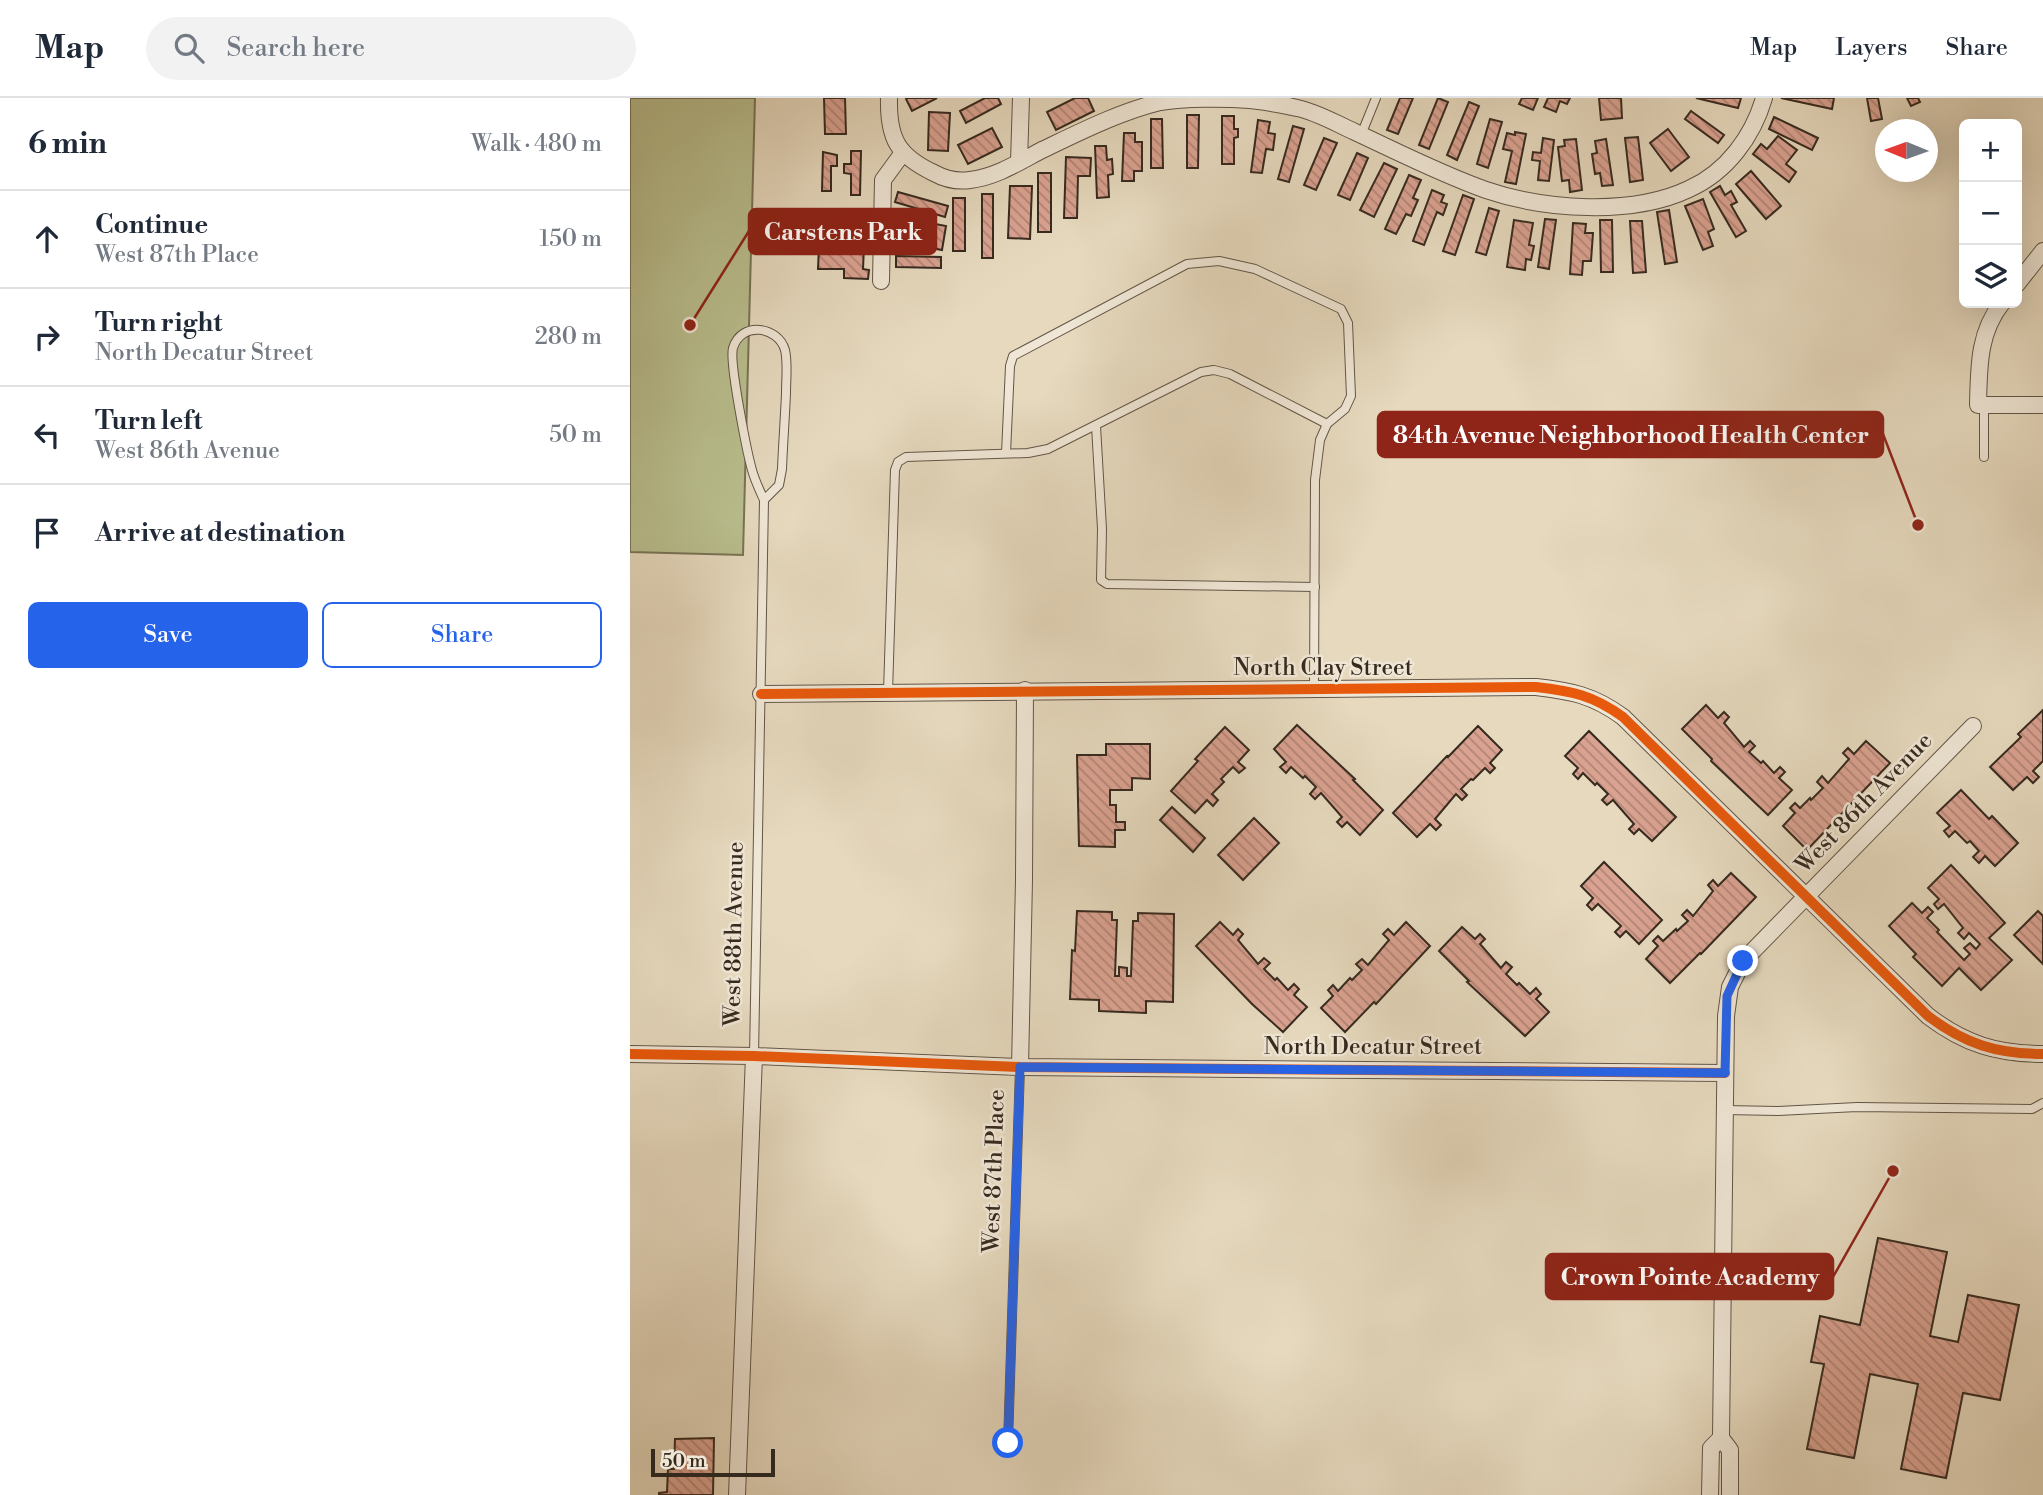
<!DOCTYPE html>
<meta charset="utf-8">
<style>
:root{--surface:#fff;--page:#f2f2f3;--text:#1f2937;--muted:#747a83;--line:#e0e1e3;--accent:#2563eb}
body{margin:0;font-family:"Libre Bodoni",serif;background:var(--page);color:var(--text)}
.controls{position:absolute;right:21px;top:21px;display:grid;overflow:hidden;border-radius:10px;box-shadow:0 7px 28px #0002}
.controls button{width:63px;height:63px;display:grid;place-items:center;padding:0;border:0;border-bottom:2px solid var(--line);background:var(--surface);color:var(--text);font:35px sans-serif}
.compass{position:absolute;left:1245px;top:21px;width:63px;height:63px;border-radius:50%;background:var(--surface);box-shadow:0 7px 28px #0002;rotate:271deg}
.scale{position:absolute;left:21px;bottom:18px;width:124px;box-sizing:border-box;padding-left:7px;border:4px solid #362a1f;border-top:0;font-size:19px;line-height:24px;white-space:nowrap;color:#362a1f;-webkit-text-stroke:5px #efe6d5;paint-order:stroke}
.stop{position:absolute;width:21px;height:21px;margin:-16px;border:5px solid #2563eb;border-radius:50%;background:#fff}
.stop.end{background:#2563eb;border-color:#fff;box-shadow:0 2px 7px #0008}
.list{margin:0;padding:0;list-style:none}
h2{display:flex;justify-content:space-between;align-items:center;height:91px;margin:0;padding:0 28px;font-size:30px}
h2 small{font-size:23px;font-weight:400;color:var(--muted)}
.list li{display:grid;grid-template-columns:46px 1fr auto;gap:21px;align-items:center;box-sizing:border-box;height:98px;padding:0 28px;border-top:2px solid var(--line)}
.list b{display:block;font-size:26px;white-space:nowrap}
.list p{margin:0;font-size:23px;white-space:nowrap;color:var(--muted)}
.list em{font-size:23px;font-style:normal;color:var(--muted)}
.actions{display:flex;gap:14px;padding:21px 28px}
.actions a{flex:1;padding:16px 0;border:2px solid var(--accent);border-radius:10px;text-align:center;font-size:24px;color:var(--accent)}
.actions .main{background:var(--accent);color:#fff}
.icon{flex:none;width:38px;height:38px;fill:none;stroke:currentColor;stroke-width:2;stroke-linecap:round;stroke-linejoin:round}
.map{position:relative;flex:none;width:1413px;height:1397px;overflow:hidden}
header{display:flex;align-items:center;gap:42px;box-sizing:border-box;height:98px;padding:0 35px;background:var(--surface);border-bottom:2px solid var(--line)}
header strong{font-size:33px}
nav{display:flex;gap:38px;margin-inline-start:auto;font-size:24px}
.search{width:490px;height:63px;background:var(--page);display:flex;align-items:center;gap:18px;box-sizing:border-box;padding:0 24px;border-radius:38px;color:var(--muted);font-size:26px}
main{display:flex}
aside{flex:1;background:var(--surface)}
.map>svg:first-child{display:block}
.green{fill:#b9be8e;stroke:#787456;stroke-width:2}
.building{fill:url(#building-back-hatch);stroke:#362a1f;stroke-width:2}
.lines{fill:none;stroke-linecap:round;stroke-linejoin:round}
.service-casing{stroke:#625647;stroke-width:10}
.minor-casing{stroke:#625647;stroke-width:18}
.service{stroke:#efe6d5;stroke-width:8}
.minor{stroke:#efe6d5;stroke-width:16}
.cycleway-casing{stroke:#efe6d5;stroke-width:15}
.cycleway{stroke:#e8590c;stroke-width:10}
.route{stroke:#2563eb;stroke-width:9}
.labels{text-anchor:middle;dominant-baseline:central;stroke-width:5;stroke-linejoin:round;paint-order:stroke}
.street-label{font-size:23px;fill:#362a1f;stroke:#efe6d5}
.leader{fill:none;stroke:#8f2418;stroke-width:2.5}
.callout-dot{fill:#8f2418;stroke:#efe6d5;stroke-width:2.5}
.callout{fill:#8f2418;stroke:#8f2418;stroke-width:2.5}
.callout-label{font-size:24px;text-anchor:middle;font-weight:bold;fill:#fff}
</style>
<header>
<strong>Map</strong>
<div class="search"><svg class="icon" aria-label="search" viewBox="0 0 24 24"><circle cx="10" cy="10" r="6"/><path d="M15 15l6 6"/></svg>Search here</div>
<nav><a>Map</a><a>Layers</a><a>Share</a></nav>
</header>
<main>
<aside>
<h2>6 min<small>Walk · 480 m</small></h2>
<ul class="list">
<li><svg class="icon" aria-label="ahead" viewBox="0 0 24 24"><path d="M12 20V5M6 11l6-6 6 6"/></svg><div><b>Continue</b><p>West 87th Place</p></div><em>150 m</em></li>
<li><svg class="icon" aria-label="right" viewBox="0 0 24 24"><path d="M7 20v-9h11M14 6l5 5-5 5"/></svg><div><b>Turn right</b><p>North Decatur Street</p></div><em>280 m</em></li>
<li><svg class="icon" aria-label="left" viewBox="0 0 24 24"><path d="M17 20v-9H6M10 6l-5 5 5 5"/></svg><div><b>Turn left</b><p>West 86th Avenue</p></div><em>50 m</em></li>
<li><svg class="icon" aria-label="arrive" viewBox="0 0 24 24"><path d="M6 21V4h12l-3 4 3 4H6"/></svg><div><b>Arrive at destination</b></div></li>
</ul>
<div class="actions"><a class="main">Save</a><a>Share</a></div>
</aside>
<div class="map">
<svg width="1413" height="1397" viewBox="0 0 1413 1397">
<defs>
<pattern id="building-back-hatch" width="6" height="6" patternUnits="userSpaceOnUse" patternTransform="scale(1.75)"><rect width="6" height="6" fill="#daa291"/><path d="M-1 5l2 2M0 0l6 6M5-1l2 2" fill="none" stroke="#b28476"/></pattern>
</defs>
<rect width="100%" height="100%" fill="#e6d9be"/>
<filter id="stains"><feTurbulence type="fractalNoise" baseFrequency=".00286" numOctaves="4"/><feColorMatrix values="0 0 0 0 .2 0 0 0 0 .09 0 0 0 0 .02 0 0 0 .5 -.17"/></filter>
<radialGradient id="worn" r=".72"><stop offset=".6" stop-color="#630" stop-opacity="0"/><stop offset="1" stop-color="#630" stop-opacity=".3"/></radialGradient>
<polygon class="green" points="0,0 125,0 113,457 0,454"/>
<g class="building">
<polygon points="194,0 215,0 216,36 195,36"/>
<polygon points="278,0 307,0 282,13 276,1"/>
<polygon points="355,0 368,0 371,6 336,25 330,13"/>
<polygon points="445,0 458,0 464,13 426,32 417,14"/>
<polygon points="770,0 783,0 768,36 757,32"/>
<polygon points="808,0 818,4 799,51 789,47"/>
<polygon points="892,0 908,0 903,12 889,6"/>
<polygon points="918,0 940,0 937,6 930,3 926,14 914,9"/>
<polygon points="969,0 991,0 992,20 971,22"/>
<polygon points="1066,0 1111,0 1108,10"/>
<polygon points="1151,0 1204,0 1202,11"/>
<polygon points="1237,0 1248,0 1252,21 1241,23"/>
<polygon points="1277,0 1288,0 1290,4 1281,8"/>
<polygon points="839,4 849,8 827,62 817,57"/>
<polygon points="1061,13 1094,37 1088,45 1055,21"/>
<polygon points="299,14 320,15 318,53 298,52"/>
<polygon points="557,17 569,17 568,70 557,70"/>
<polygon points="592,18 604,18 604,31 608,31 608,39 604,40 604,66 592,66"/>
<polygon points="1144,19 1188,40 1182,52 1139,31"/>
<polygon points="521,21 532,21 533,70 521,70"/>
<polygon points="860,21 872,24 858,70 847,66"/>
<polygon points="628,22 640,24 638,35 645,36 643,52 636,51 632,75 621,74"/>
<polygon points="663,28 674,31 659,84 648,81"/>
<polygon points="362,30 372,49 338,66 328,47"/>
<polygon points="1038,31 1059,59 1041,73 1020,45"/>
<polygon points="885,34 896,36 886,86 875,84 882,53 873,51 877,35 885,37"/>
<polygon points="494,35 505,35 505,44 512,44 512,73 504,73 504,83 492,83"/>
<polygon points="1148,38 1167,52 1156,66 1166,74 1159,84 1123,56 1131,46 1137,51"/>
<polygon points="1008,39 1013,82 1000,84 995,40"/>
<polygon points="694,40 707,45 686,92 674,87"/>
<polygon points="913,40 924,42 919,83 908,82 910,63 902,62 903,54 911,55"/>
<polygon points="946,41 952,92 940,94 939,82 932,83 928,49 935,48 934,42"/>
<polygon points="976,41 983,87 972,88 970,75 965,76 962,56 967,55 965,43"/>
<polygon points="465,48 476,48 477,62 482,61 483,76 478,77 479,99 467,100"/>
<polygon points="221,53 231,53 230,97 221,97 221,76 214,75 214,66 221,66"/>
<polygon points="193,54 207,57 207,68 201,68 201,93 192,93"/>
<polygon points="727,55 738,60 720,102 708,97"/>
<polygon points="436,59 461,60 460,78 448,78 447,120 434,120"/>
<polygon points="754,65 767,71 744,119 730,112"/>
<polygon points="1121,73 1151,108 1136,121 1106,86"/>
<rect x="408" y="75" width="13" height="59"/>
<polygon points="779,77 791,82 783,100 788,102 781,118 776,116 766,136 755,131"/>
<polygon points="380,88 402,88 400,141 378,140"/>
<polygon points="1090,88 1095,97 1101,93 1107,104 1101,107 1116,133 1106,139 1080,94"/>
<polygon points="802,92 814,97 811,104 817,106 813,117 807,114 794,147 783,143"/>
<polygon points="268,94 318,108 315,119 265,104"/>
<rect x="352" y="96" width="11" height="64"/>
<polygon points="833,97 844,101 825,157 813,153"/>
<rect x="323" y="100" width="12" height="53"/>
<polygon points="1073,101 1084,131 1078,134 1083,148 1073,152 1055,108"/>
<polygon points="859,110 869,113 856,157 846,154"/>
<polygon points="1039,112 1047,164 1035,166 1027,114"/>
<polygon points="274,120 316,128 312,152 269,144"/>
<polygon points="915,121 926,122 919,171 908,169"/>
<polygon points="884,122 903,125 899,147 904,148 901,162 896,161 895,172 877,169"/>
<polygon points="970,122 982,122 983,174 971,174"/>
<polygon points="1000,123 1012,123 1016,174 1003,175"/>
<polygon points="943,125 956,126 955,135 963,135 961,163 953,163 952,177 940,176"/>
<polygon points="189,148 234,148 233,171 239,172 238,181 214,180 214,171 188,171"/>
<polygon points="266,158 311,159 311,170 266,169"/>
<polygon points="1076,607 1088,620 1094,614 1099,619 1094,625 1114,649 1120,643 1125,648 1119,654 1131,665 1133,663 1144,675 1150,669 1155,674 1149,680 1162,692 1138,717 1081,663 1082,661 1052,631"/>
<polygon points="1413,612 1413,663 1403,673 1409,679 1403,685 1397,679 1383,692 1360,669 1391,639 1388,636"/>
<polygon points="667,627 725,681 723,682 753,712 730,737 717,724 712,729 707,724 712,719 691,695 685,701 680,696 686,689 675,678 673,680 661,669 656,675 650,669 656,664 644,651"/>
<polygon points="848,628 872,652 860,665 865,670 860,675 855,670 843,682 841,681 831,691 837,697 832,702 826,696 805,721 811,727 806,732 800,726 787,739 763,715 817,658 818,659"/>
<polygon points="595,629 619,652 608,664 615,670 609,675 603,669 591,681 594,684 582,696 588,702 583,708 577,702 565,715 541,693 568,663 565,661"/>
<polygon points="959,633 1046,719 1022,743 1009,731 1004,736 999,731 1004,726 983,702 977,707 972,702 978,696 967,685 965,687 953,675 948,681 943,676 948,670 935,658"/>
<polygon points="1236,643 1260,665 1177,752 1153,728 1165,715 1160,710 1165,705 1170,710 1180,700 1181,702 1193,690 1187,684 1192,678 1198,685 1219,661 1213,655 1218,650 1224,656"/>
<polygon points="476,646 520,646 520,681 502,680 502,692 480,692 480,707 486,707 486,724 495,724 495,732 485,732 485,749 449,748 447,657 476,657"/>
<polygon points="1331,692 1359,721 1362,718 1388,745 1365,768 1355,758 1349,765 1343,759 1349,753 1340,743 1337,745 1325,733 1319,739 1314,733 1320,728 1307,715"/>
<polygon points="542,709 575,740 563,754 530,722"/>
<polygon points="624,720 649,745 613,782 588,757"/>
<polygon points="974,764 1032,822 1009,846 996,833 990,839 985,834 991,828 968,806 962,812 957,807 963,800 951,788"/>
<polygon points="1321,767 1375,825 1359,840 1382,862 1351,892 1329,870 1312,888 1283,859 1286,856 1259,828 1282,805 1292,815 1298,809 1303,814 1297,820 1309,832 1307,834 1334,862 1340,856 1334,850 1340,845 1346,851 1350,846 1339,835 1334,841 1328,835 1333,830 1314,806 1308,811 1304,806 1309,801 1298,790"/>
<polygon points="1101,775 1126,799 1071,856 1070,855 1040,885 1016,861 1028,848 1023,843 1028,838 1033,843 1046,831 1047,833 1058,823 1052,817 1057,812 1063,818 1083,793 1078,787 1083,782 1088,788"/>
<polygon points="447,813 482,814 482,822 487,822 485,878 489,878 489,869 497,870 497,878 501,878 503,823 508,823 508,815 544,816 543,904 516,903 516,915 469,913 469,902 440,901 442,852 445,853"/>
<polygon points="1408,813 1413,818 1413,866 1384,837"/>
<polygon points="590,824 603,837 608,831 613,836 608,842 628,866 634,860 640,865 634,871 645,882 647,880 658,892 664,886 669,891 664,897 677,909 653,934 622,906 566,848"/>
<polygon points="776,824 800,848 746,906 744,904 715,934 691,910 703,898 698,892 703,887 708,893 720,880 722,882 732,872 726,866 732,861 738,867 759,842 753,836 758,831 764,837"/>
<polygon points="832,829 845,841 850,836 855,841 850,846 871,870 876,864 882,869 876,876 887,887 889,885 900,896 906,890 911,896 906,901 919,914 895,938 837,884 839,883 809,853"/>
<polygon points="1248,1140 1317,1154 1300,1238 1328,1244 1338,1197 1389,1207 1370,1302 1333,1295 1316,1380 1271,1371 1288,1286 1240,1276 1224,1360 1177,1351 1194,1266 1181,1264 1190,1218 1230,1227"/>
<polygon points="84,1340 83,1397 29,1397 29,1395 37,1394 38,1371 44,1371 45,1341"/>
</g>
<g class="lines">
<g class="service-casing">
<g id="service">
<polyline points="731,37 746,0"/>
<polyline points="1354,307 1354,359"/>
<polyline points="466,328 472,431 471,482 477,486 685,489"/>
<polyline points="376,355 380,268 383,258 557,166 589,163 625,171 711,211 718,225 721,298 715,311 697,326"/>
<polyline points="258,594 265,372 268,364 276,359 398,355 418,351 571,274 584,272 600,276 697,326 690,342 685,382 684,591"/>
<path d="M124,958L134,402C130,393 125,383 122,372C117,354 99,264 103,250C111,223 148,228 155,252C158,265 156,281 156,295C155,320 153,345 152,371L149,387L134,402"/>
<polyline points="1094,1012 1148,1013 1227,1009 1402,1011 1413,1005"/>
<polyline points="1093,1189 1148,1187"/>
<polyline points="378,1345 390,969"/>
</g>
</g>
<g class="minor-casing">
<g id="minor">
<path d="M259,0C258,41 268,58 304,75C315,81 327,84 340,82C366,79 389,64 412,52C450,34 489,14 530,4C555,0 594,0 620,2C635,4 652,6 667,10C687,14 707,26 725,34C768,54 811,76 856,92C915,112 1002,118 1059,91C1097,74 1123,38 1134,0"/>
<polyline points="389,64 391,0"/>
<polyline points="251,183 253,82 272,56"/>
<polyline points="1387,186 1413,153"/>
<path d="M1372,205C1348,235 1349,270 1348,307H1413"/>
<path d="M131,596L906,589C941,593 963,597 993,619L1298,918C1335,946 1367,956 1413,956"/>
<polyline points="0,956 124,958 390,969 1095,975"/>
<polyline points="390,969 394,782 395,592"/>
<polyline points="107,1397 124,958"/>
<polyline points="1080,1397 1081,1350 1091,1340"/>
<polyline points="1100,1397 1100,1352 1091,1340 1096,918 1100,889 1113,863 1343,628"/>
</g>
</g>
<use href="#service" class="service"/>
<use href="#minor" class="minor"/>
<g class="cycleway-casing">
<g id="cycleway">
<path d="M131,596L906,589C941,593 963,597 993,619L1298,918C1335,946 1367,956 1413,956"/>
<polyline points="0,956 124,958 390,969 1095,975"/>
</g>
</g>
<use href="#cycleway" class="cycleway"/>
</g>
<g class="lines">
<polyline class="route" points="378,1345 390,969 1095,975 1097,898 1113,863"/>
</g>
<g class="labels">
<g class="street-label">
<text x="693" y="570">North Clay Street</text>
<text transform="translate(1234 705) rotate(-46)">West 86th Avenue</text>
<text transform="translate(104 836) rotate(-89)">West 88th Avenue</text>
<text x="743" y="949">North Decatur Street</text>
<text transform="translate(364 1073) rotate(-88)">West 87th Place</text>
</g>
</g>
<path class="leader" d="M60 227L119 133M1288 427L1253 336M1263 1073L1203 1179"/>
<g class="callout-dot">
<circle cx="60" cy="227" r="7"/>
<circle cx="1288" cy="427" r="7"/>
<circle cx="1263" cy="1073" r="7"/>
</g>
<g class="callout">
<rect x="119" y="111" width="187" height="45" rx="7"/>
<rect x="748" y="314" width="505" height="45" rx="7"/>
<rect x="916" y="1156" width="287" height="45" rx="7"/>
</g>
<g class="callout-label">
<text x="213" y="142">Carstens Park</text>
<text x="1001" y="345">84th Avenue Neighborhood Health Center</text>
<text x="1060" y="1187">Crown Pointe Academy</text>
</g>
<rect width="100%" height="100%" filter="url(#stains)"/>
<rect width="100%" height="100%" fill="url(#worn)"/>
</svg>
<div class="controls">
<button>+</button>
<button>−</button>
<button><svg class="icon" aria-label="layers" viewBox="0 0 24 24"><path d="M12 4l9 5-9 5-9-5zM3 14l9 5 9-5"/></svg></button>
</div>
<svg class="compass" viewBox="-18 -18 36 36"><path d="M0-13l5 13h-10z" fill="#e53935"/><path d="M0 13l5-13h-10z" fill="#747a83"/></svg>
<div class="scale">50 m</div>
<div class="stop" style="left:378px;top:1345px"></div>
<div class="stop end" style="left:1113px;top:863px"></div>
</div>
</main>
